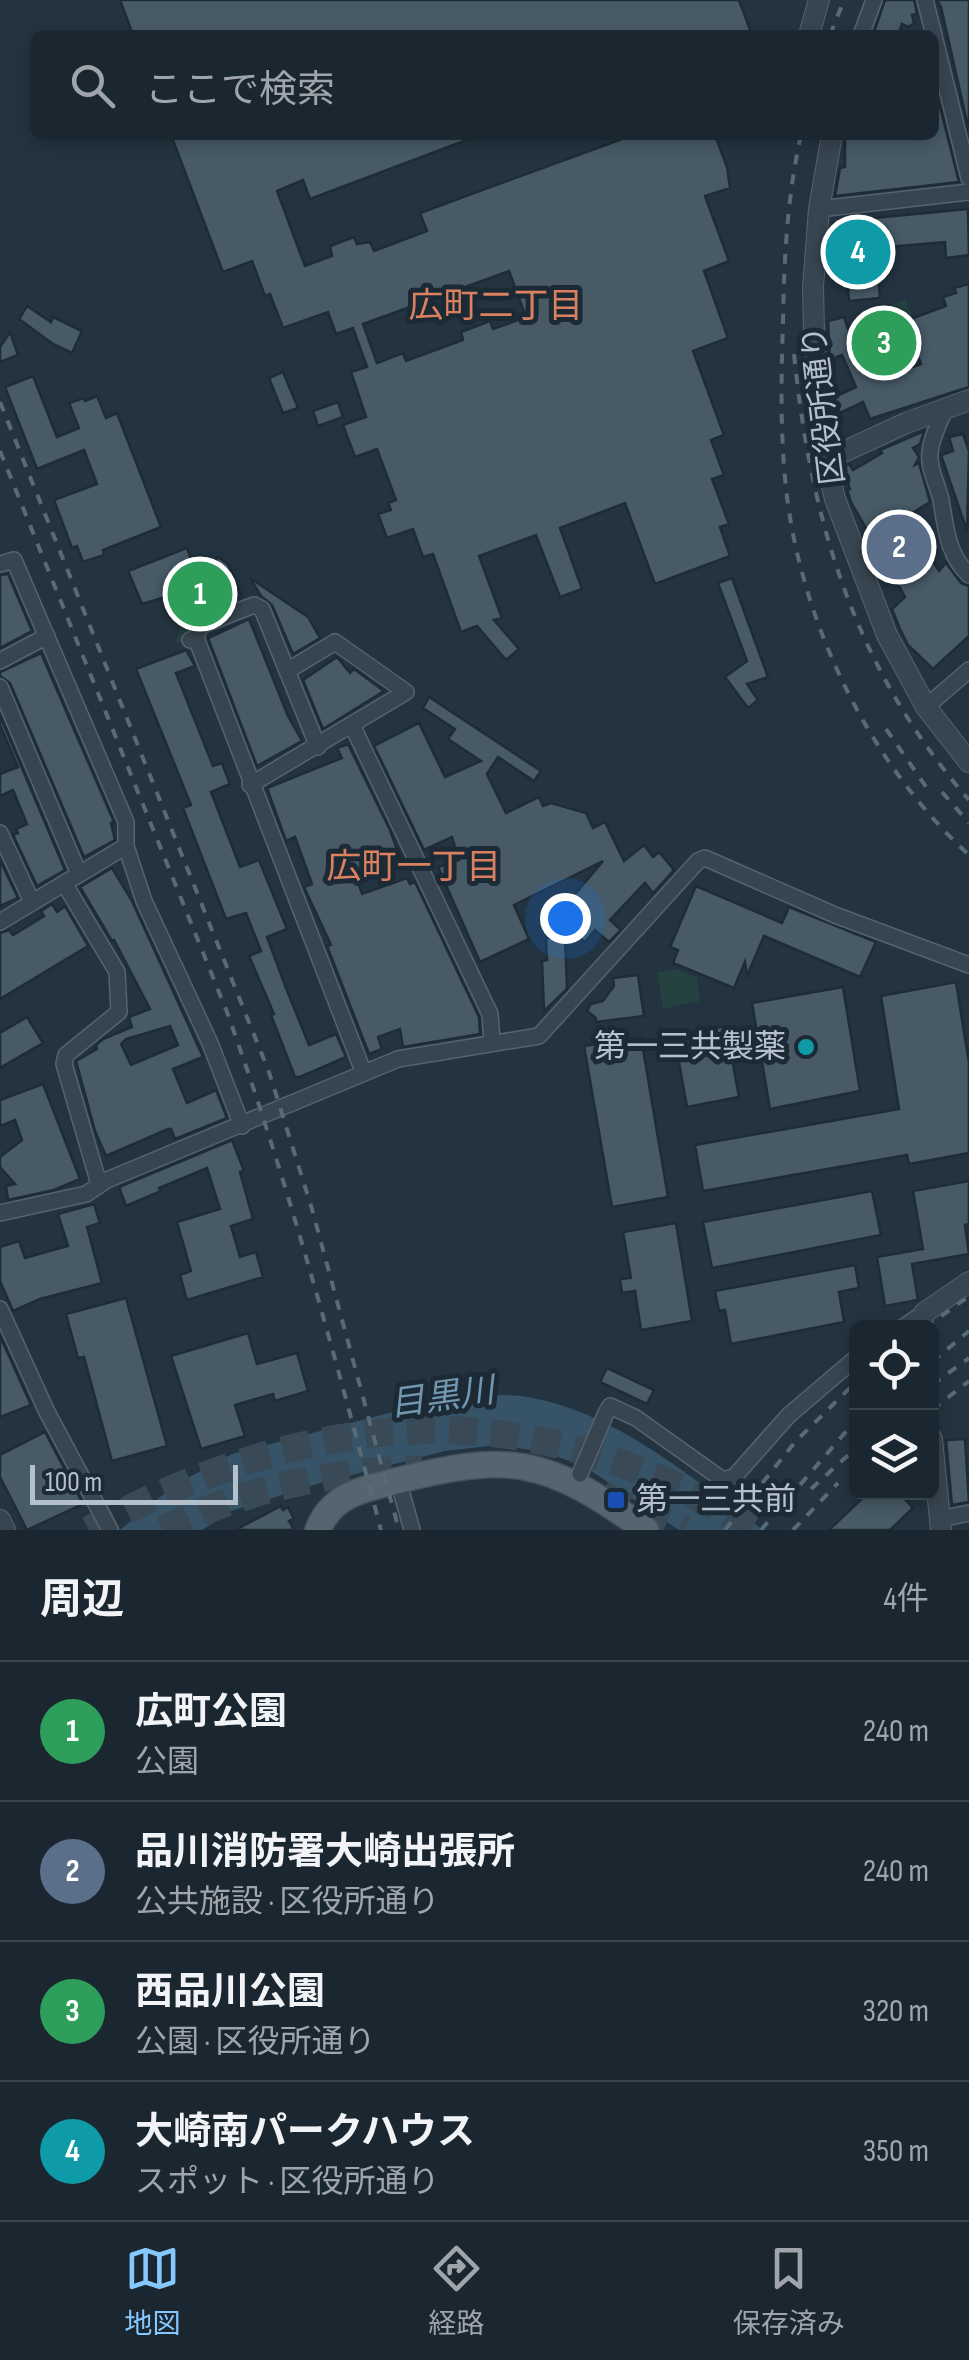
<!DOCTYPE html>
<html lang="ja">
<meta charset="utf-8">
<style>
:root{--surface:#1a2730;--page:#27333c;--text:#f1f3f6;--muted:#9fa5ab;--line:#38444c;--accent:#86c7fd}
body{margin:0;font-family:"Sofia Sans Condensed","Noto Sans JP",sans-serif;background:var(--page);color:var(--text)}
.controls{position:absolute;right:30px;bottom:30px;display:grid;overflow:hidden;border-radius:15px;box-shadow:0 5px 15px #0003}
.controls button{width:90px;height:90px;display:grid;place-items:center;padding:0;border:0;border-bottom:2px solid var(--line);background:var(--surface);color:var(--text);font:50px sans-serif}
.scale{position:absolute;left:30px;bottom:25px;width:208px;box-sizing:border-box;padding-left:10px;border:5px solid #b4c0cb;border-top:0;font-size:28px;line-height:35px;white-space:nowrap;color:#b4c0cb;-webkit-text-stroke:8px #1c2a35;paint-order:stroke}
.you{position:absolute;left:565px;top:918px;width:35px;height:35px;margin:-25px;border:8px solid #fff;border-radius:50%;background:#1a73e8;box-shadow:0 0 0 15px #1a73e833}
.badge{display:grid;place-items:center;width:65px;height:65px;border-radius:50%;background:var(--accent);color:#fff;font-size:32px;font-weight:700}
.pin{position:absolute;translate:-50% -50%;border:5px solid #fff;box-shadow:0 2px 10px #0006}
.list{margin:0;padding:0;list-style:none}
h2{display:flex;justify-content:space-between;align-items:center;height:130px;margin:0;padding:0 40px;font-size:42px}
h2 small{font-size:32px;font-weight:400;color:var(--muted)}
.list li{display:grid;grid-template-columns:65px 1fr auto;gap:30px;align-items:center;box-sizing:border-box;height:140px;padding:0 40px;border-top:2px solid var(--line)}
.list b{display:block;font-size:38px;white-space:nowrap}
.list p{margin:0;font-size:32px;white-space:nowrap;color:var(--muted)}
.list em{font-size:32px;font-style:normal;color:var(--muted)}
.icon{flex:none;width:55px;height:55px;fill:none;stroke:currentColor;stroke-width:2;stroke-linecap:round;stroke-linejoin:round}
.map{position:relative;flex:none;width:969px;height:1530px;overflow:hidden}
.search{position:absolute;background:var(--surface);box-shadow:0 5px 15px #0003;left:30px;right:30px;top:30px;height:110px;display:flex;align-items:center;gap:25px;box-sizing:border-box;padding:0 35px;border-radius:15px;color:var(--muted);font-size:38px}
.sheet{height:690px;background:var(--surface)}
nav{display:flex;justify-content:space-around;align-items:center;box-sizing:border-box;height:140px;border-top:2px solid var(--line);background:var(--surface);font-size:28px;color:var(--muted)}
nav a{display:grid;justify-items:center;gap:5px}
nav .on{color:var(--accent)}
.map>svg:first-child{display:block}
.green{fill:#254140}
.water{fill:#365368}
.building{fill:#475a66;stroke:#1e2c37;stroke-width:2.5;fill-rule:evenodd}
.lines{fill:none;stroke-linecap:round;stroke-linejoin:round}
.motorway-tunnel{stroke:#394955;stroke-width:28;stroke-dasharray:28 14;stroke-linecap:butt}
.minor-casing{stroke:#55636e;stroke-width:18}
.tertiary-casing{stroke:#55636e;stroke-width:22}
.primary-casing{stroke:#44515c;stroke-width:28}
.minor{stroke:#374550;stroke-width:15}
.tertiary{stroke:#374550;stroke-width:20}
.primary{stroke:#556570;stroke-width:25}
.rail{stroke:#596a77;stroke-width:4;stroke-dasharray:10 10;stroke-linecap:butt}
.minor-bridge-casing{stroke:#55636e;stroke-width:18;stroke-linecap:butt}
.minor-bridge{stroke:#374550;stroke-width:15}
.culture-dot{fill:#0f9aa8;stroke:#1c2a35;stroke-width:4}
.transit-dot{fill:#1a4fb4;stroke:#1c2a35;stroke-width:4}
.labels{text-anchor:middle;dominant-baseline:central;stroke-width:10;stroke-linejoin:round;paint-order:stroke}
.street-label{font-size:32px;fill:#b4c0cb;stroke:#1c2a35}
.poi-label{font-size:32px;fill:#b4c0cb;stroke:#1c2a35;text-anchor:end}
.neighbourhood-label{font-size:35px;fill:#db815f;stroke:#1c2a35}
.water-label{font-size:35px;font-style:italic;fill:#7296af;stroke:#1c2a35}
</style>
<div class="map">
<svg width="969" height="1530" viewBox="0 0 969 1530">
<rect width="100%" height="100%" fill="#233440"/>
<g class="green">
<polygon points="905,299 912,314 901,320 916,363 872,381 850,323"/>
<polygon points="199,571 218,617 194,637 175,644"/>
<polygon points="675,969 697,977 700,1001 663,1009 657,972"/>
</g>
<path class="water" d="M474,1396C489,1396 506,1394 521,1396C615,1410 688,1476 763,1530H679L584,1466L544,1452L498,1445L445,1451L317,1484L231,1511L202,1530H120L175,1485L232,1454L439,1400Z"/>
<g class="building">
<polygon points="120,0 739,0 752,35 133,35"/>
<polygon points="885,0 914,0 917,14 912,15 914,23 909,27 902,24 898,35 873,35"/>
<polygon points="937,0 969,0 969,131 941,7"/>
<polygon points="934,83 959,182 835,196 840,168 845,167 845,135 914,135 914,139 934,135"/>
<path d="M171,135H480L310,199L303,180L277,191L305,266L332,256L330,246L354,237L357,244L370,242L374,251L427,231L420,213L633,135H715L727,167L730,188L705,196L729,261L704,271L728,338L693,351L724,435L711,440L724,475L712,479L729,524L720,527L730,556L655,584L625,503L560,528L582,589L560,597L536,535L479,556L502,618L494,620L519,649L506,660L477,626L461,632L433,554L423,557L413,529L387,538L378,514L391,510L388,503L396,500L377,449L355,457L343,425L366,417L351,372L367,367L353,328L336,334L328,312L283,328L270,294L265,296L252,261L223,272ZM509,271L526,317L493,329L490,321L461,332L463,340L406,361L403,353L377,363L363,324Z"/>
<polygon points="968,209 969,255 946,258 945,242 876,248 880,298 849,301 846,266 839,266 843,221"/>
<polygon points="969,284 969,387 870,419 863,402 840,413 834,397 856,387 842,355 830,360 828,321 844,317 858,357 870,353 879,379 921,364 905,321 946,306 943,297 956,293 954,288"/>
<polygon points="27,306 51,322 53,317 82,331 72,353 53,344 19,319"/>
<polygon points="10,332 18,355 0,362 0,347"/>
<polygon points="283,372 298,408 283,413 269,378"/>
<polygon points="33,376 57,437 79,428 69,403 84,398 85,401 97,396 106,418 117,413 161,527 103,550 104,555 83,562 77,546 72,548 54,500 97,484 84,450 37,469 5,387"/>
<polygon points="338,402 343,417 318,426 313,411"/>
<polygon points="924,431 920,444 913,448 919,457 915,465 919,463 930,502 906,517 939,571 946,563 961,583 969,586 969,636 933,669 908,645 900,629 892,609 905,597 851,502 847,490 850,489 842,468 849,464 853,470 882,453 880,450"/>
<polygon points="963,434 969,451 967,531 941,455 953,451 949,437"/>
<polygon points="187,548 193,565 181,569 189,590 142,604 128,571"/>
<polygon points="218,557 228,564 240,593 207,572"/>
<polygon points="8,574 32,631 0,648 0,575"/>
<polygon points="250,578 308,617 320,638 293,654 272,605 261,596"/>
<polygon points="732,578 768,677 747,684 758,700 748,708 725,677 747,661 718,583"/>
<polygon points="249,619 288,716 302,741 257,766 208,638"/>
<polygon points="186,650 195,666 176,673 213,766 222,763 230,784 211,792 240,867 259,860 287,929 267,937 286,988 309,1045 336,1034 346,1057 300,1077 295,1077 271,1015 274,1014 249,956 261,951 246,913 226,919 183,808 191,805 136,669"/>
<polygon points="41,653 114,822 111,823 115,840 84,857 10,683 0,676 0,672"/>
<polygon points="337,657 350,673 354,669 384,691 323,729 303,680"/>
<polygon points="429,697 541,771 534,781 498,757 487,774 506,813 539,797 543,806 551,803 586,813 593,828 605,822 624,861 644,845 653,857 659,852 674,870 653,893 645,883 610,920 621,930 609,942 595,930 585,942 555,918 603,861 514,905 529,939 480,962 438,867 459,860 452,837 424,850 374,746 419,723 445,777 481,761 448,739 455,729 423,708"/>
<polygon points="0,716 65,870 37,886 13,835 18,833 16,829 27,824 13,790 0,796 0,774 18,767 0,725"/>
<polygon points="348,744 390,830 401,861 358,882 362,894 407,878 410,884 415,882 479,1017 480,1034 403,1047 400,1029 378,1037 382,1049 369,1054 327,946 331,945 304,887 312,884 295,837 286,841 267,788 342,758 337,748"/>
<polygon points="0,860 18,898 0,906"/>
<path d="M112,868L132,901L203,1057L173,1069L187,1103L216,1090L227,1118L175,1139L171,1129H168L106,1156L95,1131L76,1061L97,1049L96,1045L103,1039L132,1027L129,1017L150,1009L114,940L112,941L80,887ZM170,1026L178,1045L131,1065L121,1044L126,1039Z"/>
<polygon points="696,886 782,923 789,907 876,942 860,977 764,936 747,976 745,962 734,988 673,963 678,950 670,947"/>
<polygon points="52,904 57,912 65,906 88,946 0,999 0,933 9,930 13,935 44,916 41,911"/>
<polygon points="565,937 567,989 544,1011 542,961 547,960 546,938"/>
<polygon points="638,975 644,1016 596,1022 596,1018 587,1011 591,1004 603,1001 614,986 613,978"/>
<polygon points="956,982 969,1063 969,1153 909,1164 907,1155 703,1191 695,1145 899,1109 881,996"/>
<polygon points="843,987 860,1091 770,1109 752,1003"/>
<polygon points="27,1017 43,1043 0,1068 0,1033"/>
<polygon points="726,1026 739,1097 687,1107 674,1035"/>
<polygon points="641,1037 668,1197 612,1207 584,1046"/>
<polygon points="43,1084 80,1179 54,1190 8,1200 6,1186 15,1184 0,1167 0,1157 22,1140 15,1120 0,1126 0,1100"/>
<polygon points="232,1140 244,1171 240,1172 253,1219 231,1226 240,1257 256,1252 263,1277 187,1300 180,1275 191,1271 177,1222 220,1209 207,1168 159,1188 161,1191 126,1206 119,1187"/>
<polygon points="969,1181 969,1224 965,1225 969,1254 912,1264 918,1300 885,1306 877,1257 923,1249 913,1191"/>
<polygon points="872,1191 881,1235 712,1268 703,1222"/>
<polygon points="94,1204 100,1223 87,1227 102,1283 40,1299 13,1311 0,1281 0,1247 19,1241 25,1258 68,1246 58,1214"/>
<polygon points="676,1223 692,1321 641,1330 635,1291 622,1293 620,1279 631,1278 623,1232"/>
<polygon points="855,1265 859,1288 839,1292 844,1322 731,1344 725,1310 719,1311 715,1291"/>
<polygon points="126,1298 167,1446 112,1461 84,1357 78,1358 66,1314"/>
<polygon points="248,1333 257,1364 297,1353 308,1391 275,1401 273,1394 235,1405 245,1436 201,1449 171,1356"/>
<polygon points="0,1336 31,1405 0,1417"/>
<polygon points="607,1368 654,1390 647,1404 600,1382"/>
<polygon points="45,1432 83,1504 27,1530 0,1477 0,1455"/>
<polygon points="965,1439 969,1502 952,1505 946,1440"/>
<polygon points="869,1492 898,1492 913,1508 890,1530 829,1530"/>
<polygon points="281,1506 283,1510 288,1507 294,1519 289,1521 294,1530 235,1530"/>
</g>
<g class="lines">
<g class="motorway-tunnel">
<polyline points="602,1496 685,1530"/>
<path d="M89,1530C313,1407 531,1387 754,1530"/>
<path d="M163,1530C243,1489 331,1470 422,1470"/>
</g>
<g class="minor-casing">
<g id="minor">
<polyline points="925,0 934,35"/>
<polyline points="861,35 874,0"/>
<polyline points="934,36 969,178"/>
<polyline points="819,209 969,192"/>
<path d="M946,407C940,421 931,438 930,453C928,469 938,485 941,500C946,528 947,554 969,575"/>
<polyline points="0,564 14,560 126,822 126,846 0,922"/>
<polyline points="196,638 200,626 254,605 262,609 318,747"/>
<polyline points="190,640 196,638 363,1071"/>
<polyline points="0,661 47,636"/>
<polyline points="0,687 79,874"/>
<polyline points="926,707 969,670"/>
<polyline points="352,725 490,1014 492,1041"/>
<polyline points="250,785 406,692 335,642 287,671"/>
<polyline points="0,833 32,902"/>
<polyline points="126,846 144,901 210,1043 242,1126"/>
<polyline points="64,883 117,972 119,1012 66,1055 64,1064 99,1184"/>
<polyline points="0,1213 86,1194 107,1180 398,1059 539,1036 698,861 705,858 835,915 969,965"/>
<polyline points="0,1309 47,1412 110,1530"/>
<polyline points="902,1328 924,1313"/>
<polyline points="606,1413 610,1406 636,1418 723,1480 734,1477 789,1415 856,1358"/>
<polyline points="402,1494 412,1530"/>
<polyline points="940,1519 969,1513"/>
</g>
</g>
<g class="tertiary-casing">
<g id="tertiary">
<polyline points="809,35 819,0"/>
<polyline points="832,135 819,209 813,287 814,333 826,460 835,499 887,635 926,707 969,762"/>
<polyline points="826,460 906,423 969,400"/>
<polyline points="921,1328 924,1313 969,1282"/>
<polyline points="932,1439 941,1530"/>
<polyline points="0,1520 5,1530"/>
</g>
</g>
<g class="primary-casing">
<path id="primary" d="M318,1530C331,1496 360,1490 392,1482C511,1451 546,1458 646,1530"/>
</g>
<use href="#minor" class="minor"/>
<use href="#tertiary" class="tertiary"/>
<use href="#primary" class="primary"/>
<g class="rail">
<polyline points="830,35 844,0"/>
<path d="M801,135C787,197 784,260 783,323C781,381 780,439 787,497C804,629 871,765 969,855"/>
<path d="M794,354C811,523 855,669 969,800"/>
<polyline points="0,402 269,1072 312,1209 399,1530"/>
<path d="M0,451L227,1012C288,1182 335,1356 381,1530"/>
<polyline points="886,729 929,791"/>
<polyline points="942,792 969,823"/>
<polyline points="925,1328 969,1296"/>
<polyline points="932,1362 969,1331"/>
<polyline points="932,1385 969,1358"/>
<polyline points="932,1410 969,1381"/>
<polyline points="811,1489 856,1448"/>
<polyline points="725,1530 795,1442 856,1382"/>
<polyline points="761,1530 856,1420"/>
<polyline points="793,1530 838,1483"/>
</g>
<g class="minor-bridge-casing">
<polyline id="minor-bridge" points="580,1474 606,1413"/>
</g>
<use href="#minor-bridge" class="minor-bridge"/>
</g>
<circle class="culture-dot" cx="806" cy="1047" r="10"/>
<rect class="transit-dot" x="606" y="1490" width="20" height="20" rx="5"/>
<g class="labels">
<g class="street-label">
<text transform="translate(824 405) rotate(-97)">区役所通り</text>
</g>
<g class="poi-label">
<text x="786" y="1047">第一三共製薬</text>
<text x="636" y="1500" text-anchor="start">第一三共前</text>
</g>
<g class="neighbourhood-label">
<text x="496" y="306">広町二丁目</text>
<text x="414" y="867">広町一丁目</text>
</g>
<g class="water-label">
<text transform="translate(442 1398) rotate(-8)">目黒川</text>
</g>
</g>
</svg>
<div class="controls">
<button><svg class="icon" aria-label="locate" viewBox="0 0 24 24"><circle cx="12" cy="12" r="6"/><path d="M12 2v4M12 18v4M2 12h4M18 12h4"/></svg></button>
<button><svg class="icon" aria-label="layers" viewBox="0 0 24 24"><path d="M12 4l9 5-9 5-9-5zM3 14l9 5 9-5"/></svg></button>
</div>
<div class="scale">100 m</div>
<div class="you"></div>
<div class="pin badge" style="left:200px;top:594px;background:#2e9e5b">1</div>
<div class="pin badge" style="left:899px;top:547px;background:#5c6f8a">2</div>
<div class="pin badge" style="left:884px;top:343px;background:#2e9e5b">3</div>
<div class="pin badge" style="left:858px;top:252px;background:#0f9aa8">4</div>
<div class="search"><svg class="icon" aria-label="search" viewBox="0 0 24 24"><circle cx="10" cy="10" r="6"/><path d="M15 15l6 6"/></svg>ここで検索</div>
</div>
<section class="sheet">
<h2>周辺<small>4件</small></h2>
<ul class="list">
<li><span class="badge" style="background:#2e9e5b">1</span><div><b>広町公園</b><p>公園</p></div><em>240 m</em></li>
<li><span class="badge" style="background:#5c6f8a">2</span><div><b>品川消防署大崎出張所</b><p>公共施設 · 区役所通り</p></div><em>240 m</em></li>
<li><span class="badge" style="background:#2e9e5b">3</span><div><b>西品川公園</b><p>公園 · 区役所通り</p></div><em>320 m</em></li>
<li><span class="badge" style="background:#0f9aa8">4</span><div><b>大崎南パークハウス</b><p>スポット · 区役所通り</p></div><em>350 m</em></li>
</ul>
</section>
<nav>
<a class="on"><svg class="icon" aria-label="map" viewBox="0 0 24 24"><path d="M3 6l6-2 6 2 6-2v14l-6 2-6-2-6 2zM9 4v14M15 6v14"/></svg>地図</a>
<a><svg class="icon" aria-label="directions" viewBox="0 0 24 24"><path d="M12 3l9 9-9 9-9-9zM9 14v-3h6M13 9l2 2-2 2"/></svg>経路</a>
<a><svg class="icon" aria-label="saved" viewBox="0 0 24 24"><path d="M7 4h10v16l-5-4-5 4z"/></svg>保存済み</a>
</nav>
